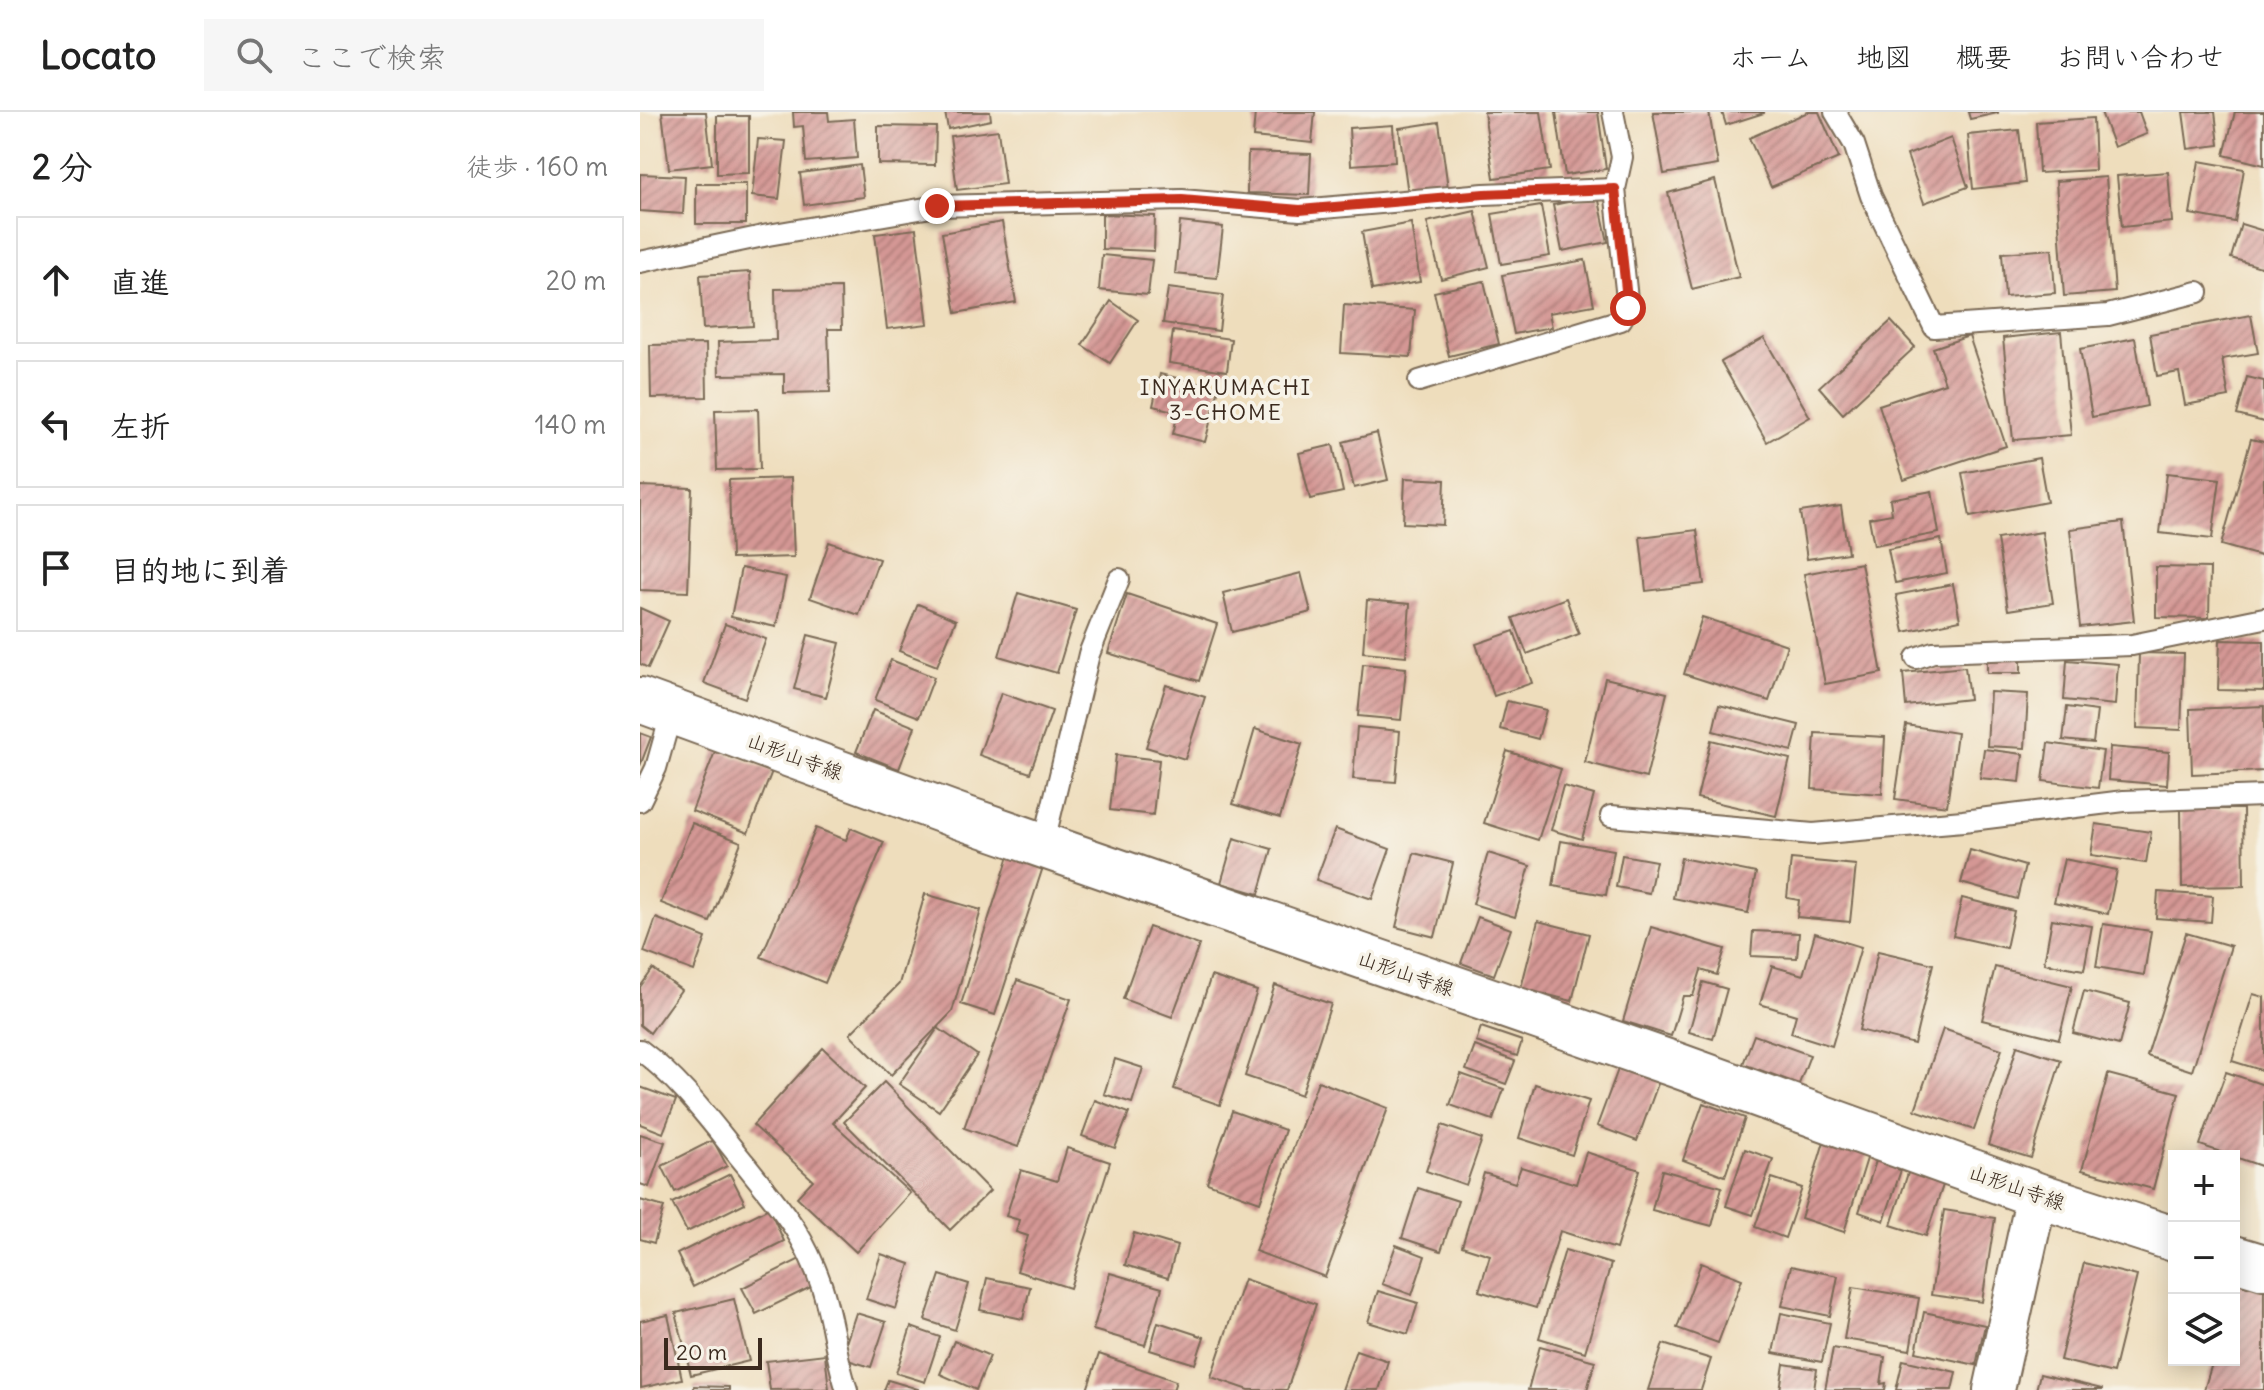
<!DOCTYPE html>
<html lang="ja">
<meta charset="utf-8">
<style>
:root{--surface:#fff;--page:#f6f6f6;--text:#222;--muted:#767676;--line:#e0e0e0}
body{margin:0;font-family:Delius,"Klee One",sans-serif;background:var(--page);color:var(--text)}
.controls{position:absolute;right:24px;bottom:24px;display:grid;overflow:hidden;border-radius:0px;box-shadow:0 4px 20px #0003}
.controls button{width:72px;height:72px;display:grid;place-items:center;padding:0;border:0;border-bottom:2px solid var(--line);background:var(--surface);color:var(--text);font:40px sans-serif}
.scale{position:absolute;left:24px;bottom:20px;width:98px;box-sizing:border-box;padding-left:8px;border:4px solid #3b2a1e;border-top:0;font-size:22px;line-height:28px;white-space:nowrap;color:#3b2a1e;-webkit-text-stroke:6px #f7f3e8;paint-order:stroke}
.stop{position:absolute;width:24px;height:24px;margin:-18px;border:6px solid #c8321e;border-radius:50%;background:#fff}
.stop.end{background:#c8321e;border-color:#fff;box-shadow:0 2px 8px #0008}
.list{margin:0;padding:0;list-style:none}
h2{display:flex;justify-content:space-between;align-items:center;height:104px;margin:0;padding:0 32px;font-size:34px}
h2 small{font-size:26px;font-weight:400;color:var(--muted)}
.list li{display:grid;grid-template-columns:52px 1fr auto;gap:24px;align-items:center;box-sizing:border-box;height:128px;margin:0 16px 16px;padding:0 16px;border:2px solid var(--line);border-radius:0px}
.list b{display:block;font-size:30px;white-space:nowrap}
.list em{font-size:26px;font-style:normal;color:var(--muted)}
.icon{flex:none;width:44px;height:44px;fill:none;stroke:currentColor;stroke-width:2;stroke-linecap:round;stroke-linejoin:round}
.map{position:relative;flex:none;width:1624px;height:1278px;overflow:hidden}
header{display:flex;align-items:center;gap:48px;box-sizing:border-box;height:112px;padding:0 40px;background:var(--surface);border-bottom:2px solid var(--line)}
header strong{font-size:38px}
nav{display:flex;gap:44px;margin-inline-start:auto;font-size:28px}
.search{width:560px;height:72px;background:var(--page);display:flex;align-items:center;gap:20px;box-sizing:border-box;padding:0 28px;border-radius:0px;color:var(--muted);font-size:30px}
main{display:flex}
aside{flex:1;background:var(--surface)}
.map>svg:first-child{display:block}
.building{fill:url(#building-hatch)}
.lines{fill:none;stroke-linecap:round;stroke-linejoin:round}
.lane-casing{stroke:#7a6955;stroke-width:24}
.street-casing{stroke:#7a6955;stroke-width:44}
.primary-casing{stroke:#7a6955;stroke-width:48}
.lane{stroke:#fff;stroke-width:20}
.street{stroke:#fff;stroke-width:40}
.primary{stroke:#fff;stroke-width:44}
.route{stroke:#c8321e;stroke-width:10}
.labels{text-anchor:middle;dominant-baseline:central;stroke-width:7;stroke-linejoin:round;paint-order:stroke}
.street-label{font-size:20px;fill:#3b2a1e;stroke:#f7f3e8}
.neighbourhood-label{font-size:22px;letter-spacing:2px;fill:#3b2a1e;stroke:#f7f3e8}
</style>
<header>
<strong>Locato</strong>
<div class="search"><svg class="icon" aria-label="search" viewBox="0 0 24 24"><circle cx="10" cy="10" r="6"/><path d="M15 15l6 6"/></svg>ここで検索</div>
<nav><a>ホーム</a><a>地図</a><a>概要</a><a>お問い合わせ</a></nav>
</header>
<main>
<aside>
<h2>2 分<small>徒歩 · 160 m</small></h2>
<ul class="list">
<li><svg class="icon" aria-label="ahead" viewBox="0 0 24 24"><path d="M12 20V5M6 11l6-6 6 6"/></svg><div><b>直進</b></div><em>20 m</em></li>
<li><svg class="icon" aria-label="left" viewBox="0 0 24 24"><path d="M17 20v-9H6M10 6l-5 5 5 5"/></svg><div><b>左折</b></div><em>140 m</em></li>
<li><svg class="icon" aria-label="arrive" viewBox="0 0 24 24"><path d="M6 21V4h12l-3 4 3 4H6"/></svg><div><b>目的地に到着</b></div></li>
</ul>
</aside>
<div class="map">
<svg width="1624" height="1278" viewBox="0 0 1624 1278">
<defs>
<pattern id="building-hatch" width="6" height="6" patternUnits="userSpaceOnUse" patternTransform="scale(2)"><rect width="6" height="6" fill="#d49794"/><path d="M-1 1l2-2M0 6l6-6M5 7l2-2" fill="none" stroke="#ad7b78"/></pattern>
</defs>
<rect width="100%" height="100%" fill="#f7f3e8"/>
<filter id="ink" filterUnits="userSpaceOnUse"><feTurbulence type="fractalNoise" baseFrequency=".0125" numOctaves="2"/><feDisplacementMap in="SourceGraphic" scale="16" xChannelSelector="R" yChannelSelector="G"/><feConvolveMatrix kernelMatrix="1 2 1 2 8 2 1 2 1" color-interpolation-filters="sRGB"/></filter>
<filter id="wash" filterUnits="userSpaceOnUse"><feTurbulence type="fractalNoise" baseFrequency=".006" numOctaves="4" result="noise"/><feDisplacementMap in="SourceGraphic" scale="32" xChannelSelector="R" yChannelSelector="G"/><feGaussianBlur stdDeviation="1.8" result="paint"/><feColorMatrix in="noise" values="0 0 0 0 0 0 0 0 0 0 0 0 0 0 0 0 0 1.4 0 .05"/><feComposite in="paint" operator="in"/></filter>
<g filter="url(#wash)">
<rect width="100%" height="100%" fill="#eeddbc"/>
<g id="blocks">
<g class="building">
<polygon points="22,0 66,0 72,52 29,57"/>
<polygon points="153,0 188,0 189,9 214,7 217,46 166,50 163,14 154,15"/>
<polygon points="305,0 350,0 351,8 308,17"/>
<polygon points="615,0 675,0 672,31 613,25"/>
<polygon points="844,0 901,0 910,58 854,66"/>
<polygon points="916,0 958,0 966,57 925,63"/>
<polygon points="1013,0 1069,0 1078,53 1024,62"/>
<polygon points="1082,0 1124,0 1124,1 1086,13"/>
<polygon points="1168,0 1179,0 1199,46 1131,75 1109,26"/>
<polygon points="1328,0 1358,0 1358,1 1330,7"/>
<polygon points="1461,0 1499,0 1507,22 1474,35"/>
<polygon points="1543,0 1575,0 1579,33 1548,37"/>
<polygon points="1595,0 1624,0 1624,53 1584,43"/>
<polygon points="77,4 109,4 109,61 77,62"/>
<polygon points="1453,6 1455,58 1399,61 1396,10"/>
<polygon points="799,10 808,76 768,82 759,16"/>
<polygon points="753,13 755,50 711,53 709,16"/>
<polygon points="238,14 296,15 295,53 238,52"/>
<polygon points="358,18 365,72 317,78 310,24"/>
<polygon points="1379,18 1385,71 1333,77 1328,23"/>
<polygon points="1311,26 1328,75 1284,91 1267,43"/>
<polygon points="118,27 146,29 139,87 112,84"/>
<polygon points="608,40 671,42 669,83 607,81"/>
<polygon points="1559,49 1604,57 1595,110 1550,102"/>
<polygon points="220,53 224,85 164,93 160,61"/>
<polygon points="1528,60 1532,110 1482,115 1477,64"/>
<polygon points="0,62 45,64 43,102 0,99"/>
<polygon points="1466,65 1475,180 1424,184 1416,69"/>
<polygon points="1075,68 1099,165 1052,177 1028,81"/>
<rect x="56" y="72" width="50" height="40"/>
<polygon points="958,84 968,130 922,139 913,93"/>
<polygon points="901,94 910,144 861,152 852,102"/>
<polygon points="835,99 849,155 801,167 787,110"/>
<polygon points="462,102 515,104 514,139 462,137"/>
<polygon points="362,110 376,190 316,201 302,121"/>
<polygon points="540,110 583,115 577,166 535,162"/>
<polygon points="771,111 780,170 732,178 722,120"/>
<polygon points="1601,112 1624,119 1624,156 1591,146"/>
<polygon points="276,117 288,212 247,217 235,122"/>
<polygon points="1412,137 1415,181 1365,185 1362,141"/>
<polygon points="462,143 512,148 508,183 459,178"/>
<polygon points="945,148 954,193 909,201 912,215 874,222 862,163"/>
<polygon points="110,160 113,214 63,217 60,163"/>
<polygon points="844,169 859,232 809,244 794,180"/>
<polygon points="201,176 202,217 188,217 190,280 144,281 144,262 79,263 78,230 136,228 135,177"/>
<polygon points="528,176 583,183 579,219 523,211"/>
<polygon points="471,189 498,208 470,251 442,233"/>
<polygon points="704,193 775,198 771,245 701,241"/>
<polygon points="1611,203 1618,241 1582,247 1589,285 1545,293 1539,260 1517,264 1510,222"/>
<polygon points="1251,209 1275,235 1203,302 1179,275"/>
<polygon points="533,219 591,227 587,259 529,251"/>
<polygon points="1421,220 1431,323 1373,328 1363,226"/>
<polygon points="1329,224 1366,334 1264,368 1239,293 1305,271 1293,236"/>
<polygon points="1124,226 1170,305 1127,330 1081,250"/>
<polygon points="1495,226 1507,294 1452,305 1440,237"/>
<polygon points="66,232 67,285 11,286 10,233"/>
<polygon points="520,262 579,276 565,330 533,322 538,300 513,294"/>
<polygon points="1607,265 1624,269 1624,310 1597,303"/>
<polygon points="118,297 120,357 77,358 75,298"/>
<polygon points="737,321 748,368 714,376 703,330"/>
<polygon points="1611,327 1624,330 1624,445 1581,433"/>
<polygon points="693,333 703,380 670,387 659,341"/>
<polygon points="1399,346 1407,390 1330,405 1322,361"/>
<polygon points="1527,361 1580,367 1572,427 1520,421"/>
<polygon points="151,366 154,445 91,447 89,368"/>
<polygon points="765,366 805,368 803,413 763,411"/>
<polygon points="0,374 52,376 48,480 0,478"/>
<polygon points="1292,379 1299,421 1234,433 1229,406 1252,402 1250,387"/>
<polygon points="1201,394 1208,441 1167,447 1160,400"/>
<polygon points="1483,410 1494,509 1440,515 1430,417"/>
<polygon points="1057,418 1064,472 1006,479 1000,425"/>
<polygon points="1402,420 1413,491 1368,498 1357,427"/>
<polygon points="1301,427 1307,461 1255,471 1248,437"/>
<polygon points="189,430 239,447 219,503 170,486"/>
<polygon points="1221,451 1242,561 1185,572 1164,462"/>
<polygon points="1516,455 1570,456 1569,506 1516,505"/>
<polygon points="101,456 146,465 136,515 91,505"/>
<polygon points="661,461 671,500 592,520 583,481"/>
<polygon points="1313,472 1320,508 1264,520 1256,483"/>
<polygon points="378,481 436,498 417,561 359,544"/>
<polygon points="487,482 577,512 559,569 468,541"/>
<polygon points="926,486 939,522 887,542 873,506"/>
<polygon points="727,488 770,492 766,544 723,540"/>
<polygon points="278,492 316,508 297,554 259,539"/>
<polygon points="0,496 29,509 8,556 0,552"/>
<polygon points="1062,505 1147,533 1129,589 1044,562"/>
<polygon points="85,512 126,527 105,586 64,571"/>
<polygon points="874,519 892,571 854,584 836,532"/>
<polygon points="168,523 200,531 186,585 154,577"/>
<polygon points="1580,528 1624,529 1624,579 1578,578"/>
<polygon points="1499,541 1544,542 1541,618 1497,616"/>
<polygon points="1347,543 1381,544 1381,561 1347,561"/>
<polygon points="251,548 294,565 279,605 235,588"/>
<polygon points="1427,548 1478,552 1475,593 1424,588"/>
<polygon points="723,552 766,556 761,608 718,604"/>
<polygon points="1325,555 1329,587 1266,594 1263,561"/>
<polygon points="965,566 1027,581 1006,666 945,650"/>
<polygon points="526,573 565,585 545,647 506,635"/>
<polygon points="1350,580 1388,582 1385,636 1347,634"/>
<polygon points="361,581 412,599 390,661 339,643"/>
<polygon points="867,589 906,598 898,627 860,617"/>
<polygon points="1079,593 1159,613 1152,639 1073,619"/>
<polygon points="1624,594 1624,659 1552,662 1550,597"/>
<polygon points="1427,595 1457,599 1453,631 1423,628"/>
<polygon points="233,598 275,615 259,657 216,640"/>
<polygon points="1266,613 1317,621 1307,694 1255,687"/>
<polygon points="717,615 760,619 756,670 713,667"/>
<polygon points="615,617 662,632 640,706 593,692"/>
<polygon points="0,621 11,625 0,654"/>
<polygon points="1175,621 1245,625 1242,682 1172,677"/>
<polygon points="1071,628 1150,647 1136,704 1057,686"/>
<polygon points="1408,631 1463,639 1458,676 1403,669"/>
<polygon points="1470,635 1529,640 1527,673 1468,668"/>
<polygon points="76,637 132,659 108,721 52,699"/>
<polygon points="1344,637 1383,642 1380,670 1340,666"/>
<polygon points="867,639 921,657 898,728 844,711"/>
<polygon points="476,643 519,648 513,703 470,698"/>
<polygon points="923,674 954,683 942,727 911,718"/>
<polygon points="1541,697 1603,697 1604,774 1542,775"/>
<polygon points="52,711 101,730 70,810 21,791"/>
<polygon points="1456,712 1511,720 1506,751 1451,743"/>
<polygon points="176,716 206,728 211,716 244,730 185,871 121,845"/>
<polygon points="695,717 750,737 732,787 676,768"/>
<polygon points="594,726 632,737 619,782 581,771"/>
<polygon points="921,729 974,738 966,783 913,774"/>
<polygon points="1330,738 1385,754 1377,787 1321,771"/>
<polygon points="774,741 813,751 795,825 756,815"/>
<polygon points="848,741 890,754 875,805 833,792"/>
<polygon points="982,743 1016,749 1009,781 976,775"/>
<polygon points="369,744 403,755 355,903 321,892"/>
<polygon points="1041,746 1116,761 1108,801 1033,786"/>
<polygon points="1151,747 1216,753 1210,810 1157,805 1159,788 1147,786"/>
<polygon points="1424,747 1477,758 1468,802 1414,790"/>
<polygon points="1518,780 1573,784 1571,810 1516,806"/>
<polygon points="285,782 341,798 312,900 251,963 210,922 259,872"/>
<polygon points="1322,786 1374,799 1366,836 1313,824"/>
<polygon points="838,805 871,817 854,863 821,851"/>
<polygon points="16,806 66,826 54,859 4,840"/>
<polygon points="1412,807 1452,814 1444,858 1404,851"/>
<polygon points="898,809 949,822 932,889 881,876"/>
<polygon points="1463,812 1511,819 1504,863 1456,855"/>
<polygon points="509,815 559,833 532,905 483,887"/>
<polygon points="1011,815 1085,837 1077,863 1061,858 1053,884 1043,884 1031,924 983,909"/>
<polygon points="1113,819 1159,821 1157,846 1111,844"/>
<polygon points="1175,821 1221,835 1192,934 1151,921 1156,903 1120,892 1132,854 1163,863"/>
<polygon points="1546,821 1591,834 1552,959 1507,944"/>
<polygon points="1238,839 1293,852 1274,932 1219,918"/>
<polygon points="1355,855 1432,874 1419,927 1342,908"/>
<polygon points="13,857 41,878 10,921 0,913 0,875"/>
<polygon points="571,864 617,879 580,993 534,977"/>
<polygon points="377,868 431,887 378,1035 324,1016"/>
<polygon points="1063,870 1087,877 1073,927 1049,920"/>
<polygon points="635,873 691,892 661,983 605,964"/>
<polygon points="1444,879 1490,891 1479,933 1433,921"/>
<polygon points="1613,882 1624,885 1624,959 1592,949"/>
<polygon points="841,915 882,929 877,944 836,930"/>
<polygon points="298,916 337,943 299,999 259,972"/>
<polygon points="1303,917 1362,937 1334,1018 1275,998"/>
<polygon points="1114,923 1170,943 1159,972 1103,952"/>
<polygon points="835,934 875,949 866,972 826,958"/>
<polygon points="1377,934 1421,948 1391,1046 1348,1033"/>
<polygon points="183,936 225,976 193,1011 270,1081 216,1140 157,1085 173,1068 113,1013"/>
<polygon points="475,947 503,956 492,991 464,982"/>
<polygon points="980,952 1020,966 997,1029 957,1014"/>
<polygon points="1586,960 1624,973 1624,1055 1560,1033"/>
<polygon points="821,962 864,977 853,1008 810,993"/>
<polygon points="1468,962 1539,981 1513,1077 1442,1058"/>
<polygon points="678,969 748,996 685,1165 615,1139"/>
<polygon points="244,970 350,1079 310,1118 204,1010"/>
<polygon points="895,972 949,989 932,1043 879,1026"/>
<polygon points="0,975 36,988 23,1021 0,1012"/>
<polygon points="455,988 489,1001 475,1036 442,1024"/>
<polygon points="1063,991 1105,1006 1085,1064 1043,1048"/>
<polygon points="592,999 645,1018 620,1090 567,1071"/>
<polygon points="802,1013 842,1027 826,1073 786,1059"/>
<polygon points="0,1022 25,1030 9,1075 0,1072"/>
<polygon points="1186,1023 1230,1037 1204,1120 1161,1106"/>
<polygon points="73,1028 87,1054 35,1080 22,1054"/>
<polygon points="427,1036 470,1050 430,1176 377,1159 388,1124 376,1120 379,1108 366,1104 381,1058 417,1069"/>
<polygon points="1105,1037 1133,1047 1113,1103 1086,1094"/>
<polygon points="1240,1037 1265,1046 1244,1109 1219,1100"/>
<polygon points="946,1040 1000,1058 976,1137 920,1119 896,1196 839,1179 850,1143 822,1134 844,1061 875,1071 881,1055 936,1072"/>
<polygon points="1271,1052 1306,1064 1286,1124 1251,1113"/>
<polygon points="1022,1058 1082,1075 1072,1114 1012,1098"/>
<polygon points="90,1062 105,1091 47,1120 32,1091"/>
<polygon points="1132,1066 1162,1076 1145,1126 1115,1115"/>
<polygon points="778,1076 818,1089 801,1139 762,1126"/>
<polygon points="0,1088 24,1095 14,1131 0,1127"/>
<polygon points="129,1096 144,1129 53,1175 37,1142"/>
<polygon points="1304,1098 1355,1106 1342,1190 1291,1183"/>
<polygon points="494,1121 537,1134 528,1166 485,1153"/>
<polygon points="756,1133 785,1144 772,1183 742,1172"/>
<polygon points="925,1138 971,1152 945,1240 899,1226"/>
<polygon points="241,1142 270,1152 256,1197 226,1187"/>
<polygon points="160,1147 173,1174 116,1202 102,1176"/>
<polygon points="1061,1151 1102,1167 1078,1231 1037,1216"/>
<polygon points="1444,1151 1497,1164 1473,1261 1420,1248"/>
<polygon points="1151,1154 1198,1164 1190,1204 1142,1194"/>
<polygon points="470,1161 522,1176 505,1233 453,1218"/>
<polygon points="300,1163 329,1172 315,1218 285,1208"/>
<polygon points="347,1166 390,1175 383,1207 340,1198"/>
<polygon points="604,1167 676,1192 647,1278 609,1278 571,1265"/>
<polygon points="1594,1170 1624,1178 1624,1278 1564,1278 1573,1248 1594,1248"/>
<polygon points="1213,1175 1279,1186 1270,1238 1204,1227"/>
<polygon points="738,1179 778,1191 768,1222 728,1210"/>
<polygon points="94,1187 109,1249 51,1263 36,1201"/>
<polygon points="1284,1200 1345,1213 1336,1253 1276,1240"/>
<polygon points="216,1201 246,1210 231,1255 201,1246"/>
<polygon points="1141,1201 1190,1211 1182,1250 1133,1241"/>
<polygon points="28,1203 42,1267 1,1276 0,1209"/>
<polygon points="518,1210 564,1225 555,1252 510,1238"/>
<polygon points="271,1215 300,1225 285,1270 256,1261"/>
<polygon points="314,1229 350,1244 336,1278 300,1262"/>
<polygon points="1023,1232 1071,1247 1061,1278 1008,1278"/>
<polygon points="900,1234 955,1249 947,1278 888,1278"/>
<polygon points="1193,1236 1245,1245 1241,1272 1246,1271 1245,1278 1185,1278"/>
<polygon points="716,1238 748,1249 739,1278 702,1278"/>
<polygon points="185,1242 189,1277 130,1278 126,1249"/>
<polygon points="459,1242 536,1269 533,1278 447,1278"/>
<polygon points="1263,1248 1316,1260 1312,1278 1256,1278"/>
<polygon points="1144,1252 1177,1257 1174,1278 1140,1278"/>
<polygon points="1400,1262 1462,1277 1462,1278 1396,1278"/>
<polygon points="248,1268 278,1277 278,1278 244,1278"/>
<polygon points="54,1274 89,1275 89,1278 54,1278"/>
</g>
</g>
</g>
<g filter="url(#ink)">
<use href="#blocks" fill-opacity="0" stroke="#7a6955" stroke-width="2"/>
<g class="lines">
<g class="lane-casing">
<g id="lane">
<polyline points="1195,0 1214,32 1231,84 1294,215 1468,203 1558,180"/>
<polyline points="0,150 128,123 297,94 542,88 660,98 844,82 975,77"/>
<polyline points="779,269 981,208 988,196 975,77 982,45 973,0"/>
<polyline points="1276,546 1293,540 1492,533 1624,506"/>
<polyline points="0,689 16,656 32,599"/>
<polyline points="971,704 1173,722 1323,709 1484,689 1624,684"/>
<polyline points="403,734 449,542 479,467"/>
<path d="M0,938C44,971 72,1012 107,1054C141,1097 162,1118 181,1172C193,1207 195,1243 207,1278"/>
</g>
</g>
<g class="street-casing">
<polyline id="street" points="1354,1278 1397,1083"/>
</g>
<g class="primary-casing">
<g id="primary">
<polyline points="0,588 318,704 1039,954 1397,1083 1534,1127"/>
<polyline points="1594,1146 1624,1155"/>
</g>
</g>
<use href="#lane" class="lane"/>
<use href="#street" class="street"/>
<use href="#primary" class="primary"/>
</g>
</g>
<g class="lines" filter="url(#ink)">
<polyline class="route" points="297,94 542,88 660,98 844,82 975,77 988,196"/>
</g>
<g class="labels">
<g class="street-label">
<text transform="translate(155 644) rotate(20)">山形山寺線</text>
<text transform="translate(766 861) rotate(19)">山形山寺線</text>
<text transform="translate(1377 1075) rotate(19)">山形山寺線</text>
</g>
<g class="neighbourhood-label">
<text x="586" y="275">INYAKUMACHI<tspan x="586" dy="25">3-CHOME</tspan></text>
</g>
</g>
</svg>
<div class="controls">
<button>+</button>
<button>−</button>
<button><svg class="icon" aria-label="layers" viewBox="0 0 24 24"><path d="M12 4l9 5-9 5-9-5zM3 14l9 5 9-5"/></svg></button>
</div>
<div class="scale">20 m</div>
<div class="stop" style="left:988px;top:196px"></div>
<div class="stop end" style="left:297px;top:94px"></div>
</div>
</main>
